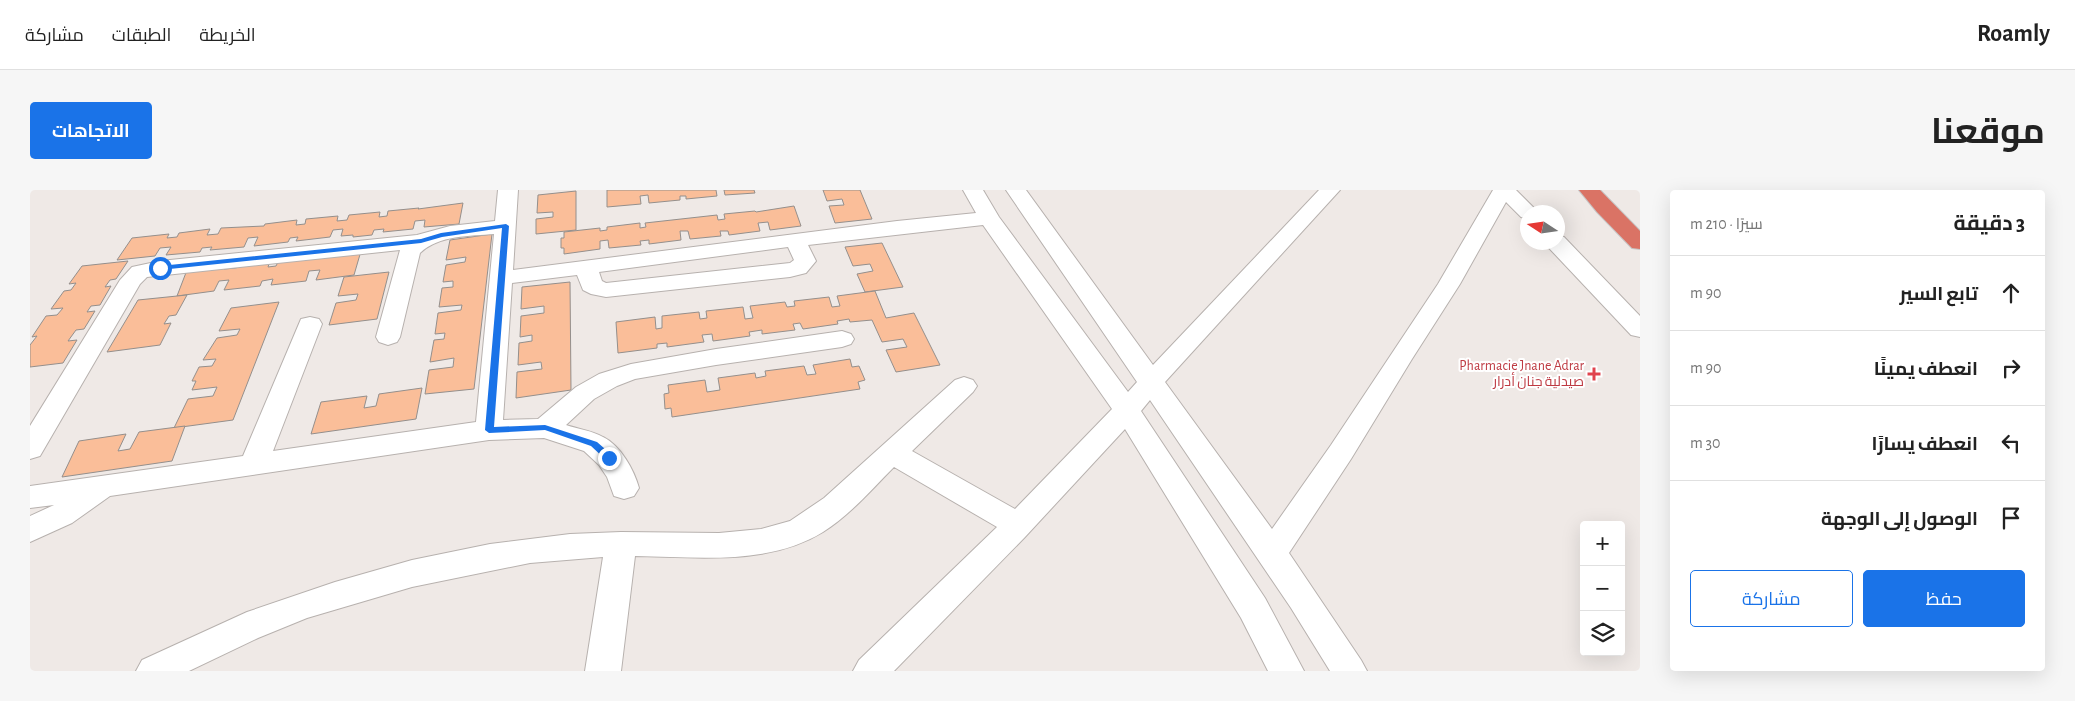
<!DOCTYPE html>
<html lang="ar">
<meta charset="utf-8">
<style>
:root{--surface:#fff;--page:#f6f6f6;--text:#222;--muted:#767676;--line:#e0e0e0;--accent:#1a73e8}
body{margin:0;font-family:"Alegreya Sans",Cairo,sans-serif;background:var(--page);color:var(--text);direction:rtl}
.controls{position:absolute;right:15px;bottom:15px;display:grid;overflow:hidden;border-radius:5px;box-shadow:0 5px 20px #0002}
.controls button{width:45px;height:45px;display:grid;place-items:center;padding:0;border:0;border-bottom:1px solid var(--line);background:var(--surface);color:var(--text);font:25px sans-serif}
.compass{position:absolute;left:1490px;top:15px;width:45px;height:45px;border-radius:50%;background:var(--surface);box-shadow:0 5px 20px #0002;rotate:282deg}
.stop{position:absolute;width:15px;height:15px;margin:-11px;border:4px solid #1a73e8;border-radius:50%;background:#fff}
.stop.end{background:#1a73e8;border-color:#fff;box-shadow:0 1px 5px #0008}
.list{margin:0;padding:0;list-style:none}
h2{display:flex;justify-content:space-between;align-items:center;height:65px;margin:0;padding:0 20px;font-size:21px}
h2 small{font-size:16px;font-weight:400;color:var(--muted)}
.list li{display:grid;grid-template-columns:32px 1fr auto;gap:15px;align-items:center;box-sizing:border-box;height:75px;padding:0 20px;border-top:1px solid var(--line)}
.list b{display:block;font-size:19px;white-space:nowrap}
.list em{font-size:16px;font-style:normal;color:var(--muted)}
.actions{display:flex;gap:10px;padding:15px 20px}
.actions a{flex:1;padding:11px 0;border:1px solid var(--accent);border-radius:5px;text-align:center;font-size:18px;color:var(--accent)}
.actions .main{background:var(--accent);color:#fff}
.icon{flex:none;width:28px;height:28px;fill:none;stroke:currentColor;stroke-width:2;stroke-linecap:round;stroke-linejoin:round}
.map{position:relative;flex:none;width:1610px;height:481px;overflow:hidden;direction:ltr;border-radius:5px}
header{display:flex;align-items:center;gap:30px;box-sizing:border-box;height:70px;padding:0 25px;background:var(--surface);border-bottom:1px solid var(--line)}
header strong{font-size:24px}
nav{display:flex;gap:28px;margin-inline-start:auto;font-size:18px}
.intro{display:flex;align-items:center;justify-content:space-between;box-sizing:border-box;height:120px;padding:0 30px}
h1{margin:0;font-size:35px}
.button{padding:12px 22px;border-radius:5px;background:var(--accent);color:#fff;font-size:18px;font-weight:700}
main{display:flex;gap:30px;padding:0 30px}
aside{flex:1;background:var(--surface);border-radius:5px;box-shadow:0 5px 20px #0002}
.map>svg:first-child{display:block}
.building{fill:#fabe99;stroke:#948f8c}
.lines{fill:none;stroke-linecap:round;stroke-linejoin:round}
.street-casing{stroke:#b7b1ae;stroke-width:2}
.highway-casing{stroke:#c7c6c6;stroke-width:2}
.street{fill:#fff;fill-rule:evenodd}
.highway{fill:#da7365;fill-rule:evenodd}
.route{fill:#1a73e8}
.health-dot{fill:#e0444e;stroke:#fff;stroke-width:2}
.labels{text-anchor:middle;dominant-baseline:central;stroke-width:4;stroke-linejoin:round;paint-order:stroke}
.health-label{font-size:14px;fill:#be3a42;stroke:#fff;text-anchor:end}
</style>
<header>
<strong>Roamly</strong>
<nav><a>الخريطة</a><a>الطبقات</a><a>مشاركة</a></nav>
</header>
<div class="intro"><h1>موقعنا</h1><a class="button">الاتجاهات</a></div>
<main>
<aside>
<h2>3 دقيقة<small>سيرًا · 210 m</small></h2>
<ul class="list">
<li><svg class="icon" aria-label="ahead" viewBox="0 0 24 24"><path d="M12 20V5M6 11l6-6 6 6"/></svg><div><b>تابع السير</b></div><em>90 m</em></li>
<li><svg class="icon" aria-label="right" viewBox="0 0 24 24"><path d="M7 20v-9h11M14 6l5 5-5 5"/></svg><div><b>انعطف يمينًا</b></div><em>90 m</em></li>
<li><svg class="icon" aria-label="left" viewBox="0 0 24 24"><path d="M17 20v-9H6M10 6l-5 5 5 5"/></svg><div><b>انعطف يسارًا</b></div><em>30 m</em></li>
<li><svg class="icon" aria-label="arrive" viewBox="0 0 24 24"><path d="M6 21V4h12l-3 4 3 4H6"/></svg><div><b>الوصول إلى الوجهة</b></div></li>
</ul>
<div class="actions"><a class="main">حفظ</a><a>مشاركة</a></div>
</aside>
<div class="map">
<svg width="1610" height="481" viewBox="0 0 1610 481">
<rect width="100%" height="100%" fill="#efe9e6"/>
<g class="building">
<polygon points="577,0 686,0 687,6 656,9 656,6 650,6 650,10 619,13 618,5 610,6 611,14 577,17"/>
<polygon points="694,0 724,0 725,3 695,5"/>
<polygon points="793,0 830,0 842,29 805,33 799,16 814,15 812,9 797,11"/>
<polygon points="546,1 546,40 506,44 506,29 523,27 523,22 507,23 508,5"/>
<polygon points="433,13 429,34 394,37 395,30 385,31 383,39 353,42 354,39 344,40 342,45 323,47 323,45 311,46 313,39 303,40 300,47 266,51 268,47 260,48 258,52 224,56 228,47 218,48 214,57 180,60 182,57 172,58 170,62 136,65 141,57 130,58 125,66 87,70 102,48 139,44 137,48 147,47 149,43 180,39 177,45 188,44 191,38 234,36 235,34 267,30 266,35 275,34 276,29 308,26 307,31 317,30 319,25 350,22 349,27 357,26 358,21 389,18 388,19"/>
<polygon points="764,16 771,36 740,40 738,32 728,33 730,41 699,45 698,41 690,41 691,46 660,49 658,41 650,41 651,50 619,54 619,50 610,51 611,55 579,58 578,50 570,51 570,59 534,64 534,58 531,58 531,48 534,48 534,42 570,38 570,41 577,40 577,37 610,33 610,38 616,37 615,33 687,25 688,30 695,29 694,24 725,21 726,22"/>
<polygon points="462,44 444,199 395,204 399,180 423,177 424,168 400,172 404,150 414,149 415,143 405,144 408,123 431,120 432,115 409,117 412,98 423,97 423,91 413,92 416,75 435,72 436,67 416,70 420,50"/>
<polygon points="852,53 873,97 835,102 827,84 843,81 840,74 823,76 815,57"/>
<polygon points="331,61 324,85 286,90 290,80 279,81 276,91 241,95 243,89 232,91 230,96 194,100 199,90 189,91 184,101 147,106 157,80 196,76 194,79 205,78 240,71 238,77 246,76 249,70"/>
<polygon points="98,71 86,89 80,90 75,97 81,96 70,115 61,116 57,122 65,121 54,139 46,140 38,151 47,150 33,173 0,177 0,155 7,146 2,147 16,126 27,125 33,118 21,119 34,101 41,100 46,93 39,94 52,76"/>
<polygon points="359,82 347,129 299,135 306,113 326,110 328,104 308,106 314,87"/>
<polygon points="540,92 541,200 486,208 487,182 512,179 511,172 488,175 489,153 502,151 502,145 490,147 491,126 514,123 514,116 491,119 492,97"/>
<polygon points="845,101 856,128 884,123 910,175 866,182 856,160 877,157 873,149 852,152 842,130 820,132 819,129 807,131 808,134 773,139 770,133 763,134 765,140 732,144 732,140 719,142 720,146 683,151 682,144 672,145 674,152 637,157 637,153 627,154 627,158 588,163 586,132 625,127 626,139 632,138 632,126 669,122 670,129 677,128 676,121 713,117 715,129 723,128 720,116 755,112 757,117 765,116 764,111 799,107 802,117 810,116 807,106"/>
<polygon points="157,105 146,125 139,126 134,134 141,133 130,155 77,162 108,110"/>
<polygon points="249,112 203,230 144,238 158,209 183,206 187,197 162,200 166,191 162,191 169,177 182,176 186,169 173,170 187,148 207,145 210,139 189,141 201,118"/>
<polygon points="820,169 822,177 829,176 835,190 828,192 830,199 642,227 641,218 635,219 634,204 639,203 638,195 675,190 677,202 690,200 688,188 725,183 726,188 736,186 735,181 774,176 777,185 786,184 783,175"/>
<polygon points="392,198 386,229 281,244 291,212 337,206 334,218 346,216 349,204"/>
<polygon points="155,236 142,271 32,287 49,251 96,244 88,261 100,259 109,242"/>
</g>
<g class="lines">
<g class="street-casing">
<g id="street">
<path d="M468,0H488L483,80L867,31L946,23L933,0H953L969,27L1098,202L1107,192L976,0H996L1123,175L1289,0H1310L1135,192L1242,339L1301,255L1408,94L1463,0H1486L1508,22H1498V29L1491,27L1476,12L1430,94L1382,169L1321,269L1259,363L1331,470L1337,481H1300L1261,418L1120,210L1111,221L1235,408L1274,481H1238L1211,428L1095,239L995,347L864,481H823L829,470L967,337L864,277C842,299 820,325 793,342C738,376 667,367 605,366L591,481H555L573,367L500,373L382,397L277,428L228,448L159,481H106L112,470L217,422L305,392L382,370L460,354L540,344L591,342L689,343L731,339L760,331L794,308L925,190L934,187L943,190L947,196L943,202L882,261L985,319L1082,219L953,35L778,55L786,71L776,83L760,87L576,107L561,104L553,100L547,85L482,93L473,230L508,229L546,197L569,184L601,174L686,159L812,141L821,144L824,149L821,154L812,157L686,175L605,189L587,196L564,209L536,235C548,239 563,241 573,247C591,256 604,280 609,298L604,306L594,309L584,306L577,287L569,275L554,261L514,248L459,250L80,306L42,333L0,352V326L24,315L0,318V296L213,266L271,129L280,127L289,129L292,134L243,261L446,232L464,44C440,46 409,45 390,63L370,147L367,152L358,155L349,152L346,147L370,60L117,87L110,94L10,266L0,269V236L90,90L102,77L130,71L387,45L420,36L465,31ZM758,57L764,70L760,73L576,93L572,91L569,82Z"/>
<polygon points="1528,46 1534,47 1610,126 1610,147 1601,145 1518,57 1516,52 1528,52"/>
</g>
</g>
<g class="highway-casing">
<polygon id="highway" points="1549,0 1570,0 1610,41 1610,59 1602,58 1567,22"/>
</g>
<use href="#street" class="street"/>
<use href="#highway" class="highway"/>
</g>
<polygon class="route" points="476,34 479,36 464,237 515,235 567,252 582,265 582,270 576,270 561,256 515,240 459,243 455,240 472,38 412,47 391,53 130,80 127,78 130,76 391,49 411,43"/>
<path class="health-dot" d="M1561.5 176.5h5v5h5v5h-5v5h-5v-5h-5v-5h5z"/>
<g class="labels">
<g class="health-label">
<text x="1554" y="176">Pharmacie Jnane Adrar<tspan x="1554" dy="16">صيدلية جنان أدرار</tspan></text>
</g>
</g>
</svg>
<div class="controls">
<button>+</button>
<button>−</button>
<button><svg class="icon" aria-label="layers" viewBox="0 0 24 24"><path d="M12 4l9 5-9 5-9-5zM3 14l9 5 9-5"/></svg></button>
</div>
<svg class="compass" viewBox="-18 -18 36 36"><path d="M0-13l5 13h-10z" fill="#e53935"/><path d="M0 13l5-13h-10z" fill="#767676"/></svg>
<div class="stop" style="left:130px;top:78px"></div>
<div class="stop end" style="left:579px;top:268px"></div>
</div>
</main>
